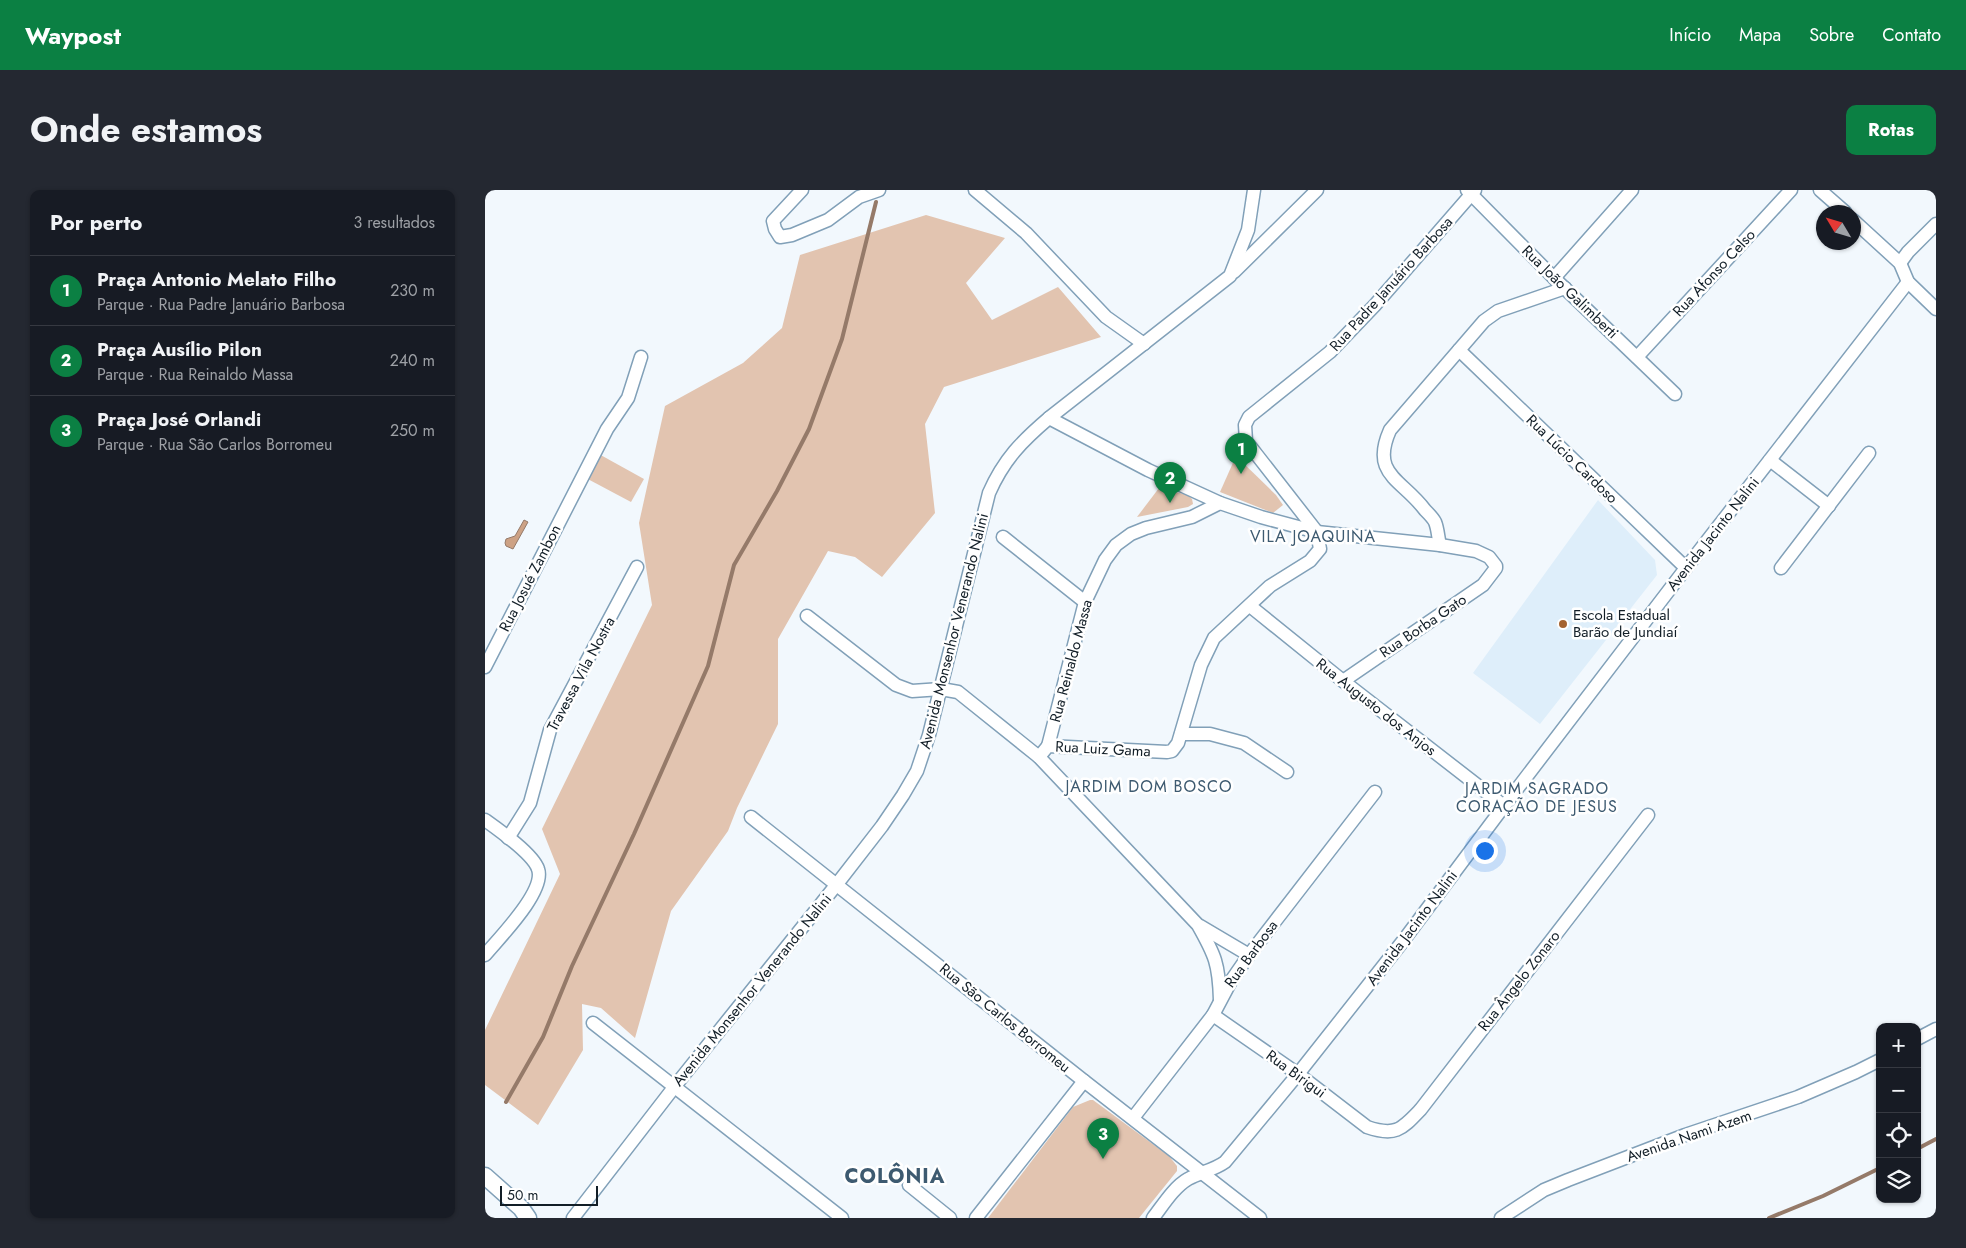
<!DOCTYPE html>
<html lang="pt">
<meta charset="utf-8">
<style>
:root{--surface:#171b24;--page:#242831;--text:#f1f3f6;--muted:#9ea1a6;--line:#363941;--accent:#0b8043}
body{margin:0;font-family:Jost,sans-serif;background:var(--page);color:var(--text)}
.controls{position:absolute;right:15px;bottom:15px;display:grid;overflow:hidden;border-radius:10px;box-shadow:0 1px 4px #0004}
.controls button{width:45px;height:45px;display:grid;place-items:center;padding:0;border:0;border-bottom:1px solid var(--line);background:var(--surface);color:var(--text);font:25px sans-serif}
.compass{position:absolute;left:1331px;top:15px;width:45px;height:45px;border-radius:50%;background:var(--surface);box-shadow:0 1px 4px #0004;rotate:308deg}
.scale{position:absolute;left:15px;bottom:12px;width:98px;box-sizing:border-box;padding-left:5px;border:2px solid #121e27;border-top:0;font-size:14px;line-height:18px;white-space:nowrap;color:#121e27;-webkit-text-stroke:4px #fff;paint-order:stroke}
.you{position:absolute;left:999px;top:660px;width:18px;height:18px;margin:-12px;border:4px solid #fff;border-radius:50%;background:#1a73e8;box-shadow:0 0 0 8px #1a73e833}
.badge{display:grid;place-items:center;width:32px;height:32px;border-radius:50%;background:var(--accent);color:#fff;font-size:16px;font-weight:700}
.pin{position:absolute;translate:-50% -41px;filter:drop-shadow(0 1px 2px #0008)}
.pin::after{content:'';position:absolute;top:26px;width:18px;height:15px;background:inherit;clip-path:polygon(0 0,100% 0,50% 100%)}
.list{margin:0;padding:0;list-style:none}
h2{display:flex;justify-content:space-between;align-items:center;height:65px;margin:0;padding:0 20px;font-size:21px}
h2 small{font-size:16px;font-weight:400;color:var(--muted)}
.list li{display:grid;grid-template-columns:32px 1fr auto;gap:15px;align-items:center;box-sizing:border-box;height:70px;padding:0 20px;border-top:1px solid var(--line)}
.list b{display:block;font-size:19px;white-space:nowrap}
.list p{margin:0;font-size:16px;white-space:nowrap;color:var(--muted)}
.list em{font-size:16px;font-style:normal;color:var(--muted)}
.icon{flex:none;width:28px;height:28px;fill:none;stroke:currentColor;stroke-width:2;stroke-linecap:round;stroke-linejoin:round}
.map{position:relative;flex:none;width:1451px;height:1028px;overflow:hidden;border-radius:10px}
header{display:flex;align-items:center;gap:30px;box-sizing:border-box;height:70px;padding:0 25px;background:var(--accent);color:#fff}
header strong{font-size:24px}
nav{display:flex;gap:28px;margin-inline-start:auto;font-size:18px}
.intro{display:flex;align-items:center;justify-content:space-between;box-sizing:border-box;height:120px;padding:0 30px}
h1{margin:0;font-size:35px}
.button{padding:12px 22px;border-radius:10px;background:var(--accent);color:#fff;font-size:18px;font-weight:700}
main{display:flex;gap:30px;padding:0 30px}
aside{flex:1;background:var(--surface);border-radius:10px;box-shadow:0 1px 4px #0004}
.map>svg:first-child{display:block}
.built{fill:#deeefa}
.green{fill:#e2c4b0}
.water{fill:#cda285;stroke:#957a69}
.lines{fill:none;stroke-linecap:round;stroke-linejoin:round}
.stream{stroke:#957a69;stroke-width:4}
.minor-casing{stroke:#81a0b8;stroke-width:15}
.major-casing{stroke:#81a0b8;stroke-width:19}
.minor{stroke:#fff;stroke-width:12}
.major{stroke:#fff;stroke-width:16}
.poi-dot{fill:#a4622f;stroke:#fff;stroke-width:2}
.labels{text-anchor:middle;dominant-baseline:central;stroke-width:5;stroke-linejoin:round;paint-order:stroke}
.street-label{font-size:15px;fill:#121e27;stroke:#fff}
.poi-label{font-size:15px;fill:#121e27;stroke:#fff;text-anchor:start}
.neighbourhood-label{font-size:16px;letter-spacing:1px;fill:#3d5a70;stroke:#fff}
.district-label{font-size:20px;font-weight:bold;letter-spacing:1px;fill:#3d5a70;stroke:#fff}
</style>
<header>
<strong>Waypost</strong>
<nav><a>Início</a><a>Mapa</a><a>Sobre</a><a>Contato</a></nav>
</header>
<div class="intro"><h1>Onde estamos</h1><a class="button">Rotas</a></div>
<main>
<aside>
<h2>Por perto<small>3 resultados</small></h2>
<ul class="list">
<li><span class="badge">1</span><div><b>Praça Antonio Melato Filho</b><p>Parque · Rua Padre Januário Barbosa</p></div><em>230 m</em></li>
<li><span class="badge">2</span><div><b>Praça Ausílio Pilon</b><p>Parque · Rua Reinaldo Massa</p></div><em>240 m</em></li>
<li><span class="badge">3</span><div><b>Praça José Orlandi</b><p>Parque · Rua São Carlos Borromeu</p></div><em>250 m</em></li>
</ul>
</aside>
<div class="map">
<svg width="1451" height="1028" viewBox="0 0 1451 1028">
<rect width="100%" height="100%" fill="#f2f8fd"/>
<polygon class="built" points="1113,310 1170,370 1172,385 1055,534 988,483"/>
<g class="green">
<polygon points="441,25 520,48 481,93 507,130 573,97 616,147 459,197 440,234 450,323 397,387 370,367 343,361 293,449 293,534 252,618 243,641 186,721 150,848 116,818 97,814 98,860 53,935 0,895 0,840 75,684 57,639 167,415 154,333 180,216 258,173 297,138 315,65"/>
<polygon points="112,263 159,289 146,312 99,287"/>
<polygon points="751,266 791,305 798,315 788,323 735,302"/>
<polygon points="674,298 703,305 707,309 708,314 703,317 652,327"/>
<polygon points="605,910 608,910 684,966 692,976 692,981 654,1028 503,1028 588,917"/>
</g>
<polygon class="water" points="39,330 43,332 28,359 21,356 20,353 21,349 30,346"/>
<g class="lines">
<g class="stream">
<polyline points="21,912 58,847 87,776 149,644 223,476 249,375 292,301 324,239 357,149 391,12"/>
<polyline points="1432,959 1451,949"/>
<polyline points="1284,1028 1338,1006 1395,978"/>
</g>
<g class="minor-casing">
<g id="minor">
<polyline points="317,0 288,31 290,39 295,47 307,45 343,30 374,7 394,0"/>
<polyline points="490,0 541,43 621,127 659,154"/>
<polyline points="982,0 1069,88 1190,204"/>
<polyline points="1335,0 1360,22"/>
<polyline points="1368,30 1415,73 1423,92 1451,119"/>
<polyline points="1415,73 1423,62 1451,34"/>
<polyline points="749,82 832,0"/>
<polyline points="1069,88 1147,0"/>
<polyline points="974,160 1201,378"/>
<polyline points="1152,167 1306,0"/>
<polyline points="564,228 663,280 735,313 776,327 832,342 955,355 991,361 1004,367 1011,376 1011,378 998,395 858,491"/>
<polyline points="1285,270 1344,316"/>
<polyline points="518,347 600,412"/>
<path d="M955,355C953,348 953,339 950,332C948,328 943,323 940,320C917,289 885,285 905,240L999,131L1013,121L1080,98"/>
<polyline points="1296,378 1384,263"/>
<polyline points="765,416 858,491 1019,616"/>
<path d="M322,426L411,495L427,501L456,499L473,502L554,567L713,735C730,765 734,774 735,810"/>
<polyline points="0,477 122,239 143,208 156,167"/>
<polyline points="696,544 725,544 759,553 802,582"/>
<polyline points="563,556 600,412 620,370 631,355 646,344 661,338 707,327 735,313"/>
<polyline points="554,567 563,556 682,562 687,561 693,553 716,475 729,448 785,396 825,371 835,359 832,342 761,251 760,235 764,227 845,162 890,115 990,0"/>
<polyline points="266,627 599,891 775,1028"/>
<path d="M0,630C14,640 48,664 53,679C61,701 14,748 0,765"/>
<polyline points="23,648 45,613 65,540 152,377"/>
<polyline points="715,736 764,765"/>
<path d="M728,825L813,884L882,937C911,947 917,939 936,919L1163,625"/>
<polyline points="108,833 357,1028"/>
<polyline points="1432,849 1451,839"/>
<polyline points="648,928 728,825 746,791 764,765 890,602"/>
<polyline points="424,995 465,1028"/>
<path d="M88,1028L190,896L352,694L397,636L418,605L432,581L444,545L504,303C519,269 537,251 564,228L745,86L763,40L769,0"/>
<polyline points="491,1028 599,891"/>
<path d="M668,1028C678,1015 689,997 703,989C716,982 729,980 740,972L813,884L918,751L1019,616L1201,378L1423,92"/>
<polyline points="1016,1028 1059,1000 1083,990 1200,945 1313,907 1371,882 1395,870"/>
</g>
</g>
<g class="major-casing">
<polyline id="major" points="0,986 36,1018 43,1028"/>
</g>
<use href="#minor" class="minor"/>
<use href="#major" class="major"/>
</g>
<circle class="poi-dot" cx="1078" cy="434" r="5"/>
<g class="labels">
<g class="street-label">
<text transform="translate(1229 83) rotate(-47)">Rua Afonso Celso</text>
<text transform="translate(906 94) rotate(-48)">Rua Padre Januário Barbosa</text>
<text transform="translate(1085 102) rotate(44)">Rua João Galimberti</text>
<text transform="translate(1087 269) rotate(44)">Rua Lúcio Cardoso</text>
<text transform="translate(1228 344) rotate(-52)">Avenida Jacinto Nalini</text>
<text transform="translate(45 388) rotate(-63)">Rua Josué Zambon</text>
<text transform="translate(938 436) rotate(-34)">Rua Borba Gato</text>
<text transform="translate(469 441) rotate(-76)">Avenida Monsenhor Venerando Nalini</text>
<text transform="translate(586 471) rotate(-75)">Rua Reinaldo Massa</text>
<text transform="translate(96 484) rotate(-62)">Travessa Vila Nostra</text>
<text transform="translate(891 517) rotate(38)">Rua Augusto dos Anjos</text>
<text transform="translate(618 559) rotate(3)">Rua Luiz Gama</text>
<text transform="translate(927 738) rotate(-53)">Avenida Jacinto Nalini</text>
<text transform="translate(766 764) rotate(-54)">Rua Barbosa</text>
<text transform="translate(1034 791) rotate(-52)">Rua Ângelo Zonaro</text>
<text transform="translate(267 800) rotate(-51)">Avenida Monsenhor Venerando Nalini</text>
<text transform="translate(520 828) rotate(39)">Rua São Carlos Borromeu</text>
<text transform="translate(811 884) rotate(36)">Rua Birigui</text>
<text transform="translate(1204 946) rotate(-19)">Avenida Nami Azem</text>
</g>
<g class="poi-label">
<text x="1088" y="425">Escola Estadual<tspan x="1088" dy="17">Barão de Jundiaí</tspan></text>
</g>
<g class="neighbourhood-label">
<text x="828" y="346">VILA JOAQUINA</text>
<text x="664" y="596">JARDIM DOM BOSCO</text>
<text x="1052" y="598">JARDIM SAGRADO<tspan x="1052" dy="18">CORAÇÃO DE JESUS</tspan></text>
</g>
<g class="district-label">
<text x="410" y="986">COLÔNIA</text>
</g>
</g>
</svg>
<div class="controls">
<button>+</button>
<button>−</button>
<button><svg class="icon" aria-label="locate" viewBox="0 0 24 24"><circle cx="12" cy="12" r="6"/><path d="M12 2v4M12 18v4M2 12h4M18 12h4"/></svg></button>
<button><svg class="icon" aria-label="layers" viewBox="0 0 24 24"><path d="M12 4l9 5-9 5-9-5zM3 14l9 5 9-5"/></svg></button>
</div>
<svg class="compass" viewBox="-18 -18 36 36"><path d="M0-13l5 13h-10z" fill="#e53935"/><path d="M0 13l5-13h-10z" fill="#9ea1a6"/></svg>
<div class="scale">50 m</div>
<div class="you"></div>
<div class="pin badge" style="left:756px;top:284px">1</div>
<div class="pin badge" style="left:685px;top:313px">2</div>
<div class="pin badge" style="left:618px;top:969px">3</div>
</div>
</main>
